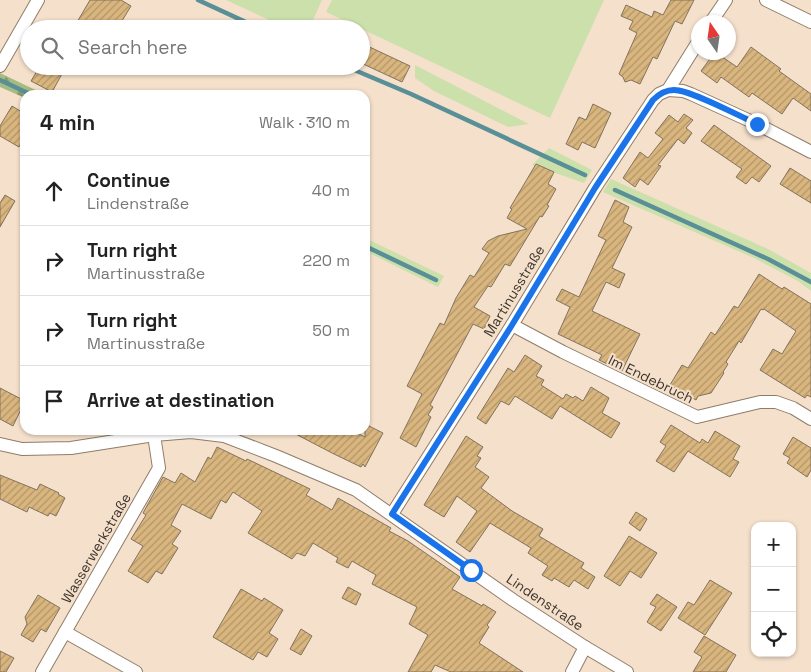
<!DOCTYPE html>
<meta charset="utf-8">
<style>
:root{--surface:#fff;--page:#f6f6f6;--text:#222;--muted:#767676;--line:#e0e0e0}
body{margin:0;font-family:"Space Grotesk",sans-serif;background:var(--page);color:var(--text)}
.controls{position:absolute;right:15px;bottom:15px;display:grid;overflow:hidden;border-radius:10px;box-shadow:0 1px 4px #0004}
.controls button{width:45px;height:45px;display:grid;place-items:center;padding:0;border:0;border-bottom:1px solid var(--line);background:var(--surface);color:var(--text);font:25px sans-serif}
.compass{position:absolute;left:691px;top:15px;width:45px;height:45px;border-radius:50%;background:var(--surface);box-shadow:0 1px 4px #0004;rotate:347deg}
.stop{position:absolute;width:15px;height:15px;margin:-11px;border:4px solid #1a73e8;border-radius:50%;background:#fff}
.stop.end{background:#1a73e8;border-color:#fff;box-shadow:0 1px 5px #0008}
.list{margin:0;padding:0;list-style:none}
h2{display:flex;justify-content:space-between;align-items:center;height:65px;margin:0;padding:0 20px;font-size:21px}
h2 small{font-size:16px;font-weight:400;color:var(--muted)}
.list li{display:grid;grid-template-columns:32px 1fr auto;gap:15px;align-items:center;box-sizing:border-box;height:70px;padding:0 20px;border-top:1px solid var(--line)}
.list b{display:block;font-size:19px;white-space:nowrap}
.list p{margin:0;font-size:16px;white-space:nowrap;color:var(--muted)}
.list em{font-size:16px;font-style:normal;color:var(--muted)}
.icon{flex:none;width:28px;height:28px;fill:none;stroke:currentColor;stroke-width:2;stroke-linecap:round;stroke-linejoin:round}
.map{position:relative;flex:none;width:811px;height:672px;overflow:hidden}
.search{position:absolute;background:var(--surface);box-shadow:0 1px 4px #0004;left:20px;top:20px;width:350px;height:55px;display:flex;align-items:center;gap:12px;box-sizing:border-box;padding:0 18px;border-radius:28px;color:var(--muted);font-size:19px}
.panel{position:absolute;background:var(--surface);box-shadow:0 1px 4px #0004;left:20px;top:90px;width:350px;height:345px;border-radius:15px}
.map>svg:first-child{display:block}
.grass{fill:#cce0ac}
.forest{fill:url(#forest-firs)}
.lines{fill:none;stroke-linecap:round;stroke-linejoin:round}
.stream{stroke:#598f96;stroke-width:4.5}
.building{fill:url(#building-hatch);stroke:#81735e}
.minor-casing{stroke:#8f7d69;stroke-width:14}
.minor{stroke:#fff;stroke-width:12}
.route{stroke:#1a73e8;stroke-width:6}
.labels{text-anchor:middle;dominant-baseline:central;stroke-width:4;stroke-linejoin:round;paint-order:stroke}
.street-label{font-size:14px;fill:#3c342c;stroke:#f4e0cb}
</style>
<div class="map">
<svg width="811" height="672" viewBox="0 0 811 672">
<defs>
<pattern id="forest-firs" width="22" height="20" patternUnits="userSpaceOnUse" patternTransform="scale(1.25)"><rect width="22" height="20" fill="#a6bb81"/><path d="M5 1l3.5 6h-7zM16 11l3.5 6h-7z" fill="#88996a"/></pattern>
<pattern id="building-hatch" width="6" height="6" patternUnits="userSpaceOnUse" patternTransform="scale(1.25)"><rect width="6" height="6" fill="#dab67f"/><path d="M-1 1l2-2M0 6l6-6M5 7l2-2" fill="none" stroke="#b29568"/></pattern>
</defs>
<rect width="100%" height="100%" fill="#f4e0cb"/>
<g class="grass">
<polygon points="226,0 322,0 309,29 289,29"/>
<polygon points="332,0 604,0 550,118 326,12"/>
<polygon points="415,65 529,124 508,127 434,91 415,78"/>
<polygon points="549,148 592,170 584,183 532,165"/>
<polygon points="611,179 768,249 811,273 811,291 798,281 754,258 603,192"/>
<polygon points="365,238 444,276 438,287 365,251"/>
</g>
<polygon class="forest" points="0,73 46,95 25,95 25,98 0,87"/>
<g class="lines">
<g class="stream">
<polyline points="198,0 261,29"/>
<polyline points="345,66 411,94 585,175"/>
<polyline points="0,80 32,95"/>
<polyline points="615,190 768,259 811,282"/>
<polyline points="365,246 436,280"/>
</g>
</g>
<g class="building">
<polygon points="90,0 121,0 131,6 117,29 73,29"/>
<polygon points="671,0 694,0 682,24 675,21 657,59 653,57 640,84 631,80 625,82 623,77 619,74 637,33 629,29 633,21 621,16 626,5 652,17 654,11 663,15"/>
<polygon points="361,43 410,66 402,82 361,63"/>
<polygon points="751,47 781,69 779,71 811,94 811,111 793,98 782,114 752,93 749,97 721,77 717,83 701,71 715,52 737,67"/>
<polygon points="40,66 52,66 63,72 52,92 31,81"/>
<polygon points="593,104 611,113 595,148 582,142 578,150 566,144 579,117 586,120"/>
<polygon points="12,106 25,114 25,136 19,147 0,136 0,126"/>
<polygon points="684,114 693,120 686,128 692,133 684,144 678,139 658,165 661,166 648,185 640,179 635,187 623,178 640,152 648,158 663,139 655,133 669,115 678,122"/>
<polygon points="714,125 771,166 759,182 752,177 746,184 736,177 742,169 701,141"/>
<polygon points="536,164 554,172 548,184 556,189 547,205 549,206 542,217 540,216 510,266 505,264 491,287 488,286 474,307 490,316 484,329 473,324 430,405 433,407 428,415 431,417 416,447 400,438 422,394 407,386 440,323 444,325 456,298 470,275 474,277 489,253 482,249 488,241 498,236 527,229 507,218 512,209 510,208"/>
<polygon points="790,168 811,181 811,203 780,184"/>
<polygon points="5,195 15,201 0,227 0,203"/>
<polygon points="615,200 629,207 623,222 632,227 612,268 625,274 619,288 606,282 592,311 640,334 622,371 599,360 602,355 558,334 570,307 556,300 562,289 579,297 606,240 598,236"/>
<polygon points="759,274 782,289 784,287 811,304 811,397 807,395 805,398 760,370 773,349 782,354 796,331 764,309 763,310 761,309 741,343 739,341 726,362 728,364 723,372 724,373 711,393 698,396 696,400 670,385 682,365 688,368 711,332 715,335 734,306 738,308"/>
<polygon points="525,355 542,366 536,376 544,380 541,385 563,399 566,394 573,398 575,396 583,401 591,387 609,398 602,413 620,423 611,438 560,406 552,419 515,396 509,405 501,401 486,424 477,418 508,368 514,372"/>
<polygon points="0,388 25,401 13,426 0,419"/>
<polygon points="365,424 383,433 365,467 363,464 361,467 332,453 288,430 351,430 365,437"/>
<polygon points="671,425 700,443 702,439 708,443 715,431 740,446 733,459 739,462 730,477 688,451 674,472 656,461 666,446 660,442"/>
<polygon points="466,436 483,447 477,456 481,458 475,467 489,477 481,488 512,511 543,529 539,536 584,563 581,568 595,577 588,589 574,580 569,587 554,578 552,581 542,575 548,566 528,553 531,548 490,523 470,552 456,542 477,511 457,496 444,517 424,505"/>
<polygon points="793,437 811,448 811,470 807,477 787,463 790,458 783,454"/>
<polygon points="217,447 246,461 247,459 310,489 306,495 332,510 338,498 391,528 389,531 408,541 460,577 452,589 482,606 483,604 496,612 487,625 489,627 479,643 523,672 451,672 435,665 431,672 408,672 428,635 409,624 417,607 372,584 376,575 352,561 348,568 336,562 338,558 313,543 305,556 297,553 292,559 248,533 262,511 233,492 226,503 221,500 211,519 182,504 171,525 181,531 172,544 178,548 162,574 156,571 148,583 128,571 143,546 131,539 146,515 143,513 163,477 175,483 181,473 195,482 208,457 211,459"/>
<polygon points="0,475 37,490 40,484 59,493 58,494 65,498 56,516 50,513 48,516 29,507 27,512 0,499"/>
<polygon points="636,512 647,519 640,531 629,523"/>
<polygon points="629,536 657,553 641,578 630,571 620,586 604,576"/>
<polygon points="710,580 732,593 705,635 678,618 688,602 694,605"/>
<polygon points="348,587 361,594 356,605 342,598"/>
<polygon points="241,589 262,601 264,598 283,610 269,633 278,639 267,657 258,652 253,660 213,637"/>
<polygon points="657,594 677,607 661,631 647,622 656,607 650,604"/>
<polygon points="38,595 60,608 46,632 41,629 33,642 21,635 27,624 25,617"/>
<polygon points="301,629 312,636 301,655 290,649"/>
<polygon points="704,636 736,655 726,672 693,672 702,657 694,652"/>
<polygon points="0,651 14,658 6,672 0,672"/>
</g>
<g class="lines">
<g class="minor-casing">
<g id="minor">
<polyline points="766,0 811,22"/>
<polyline points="711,22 726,0"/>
<polyline points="0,66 38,0"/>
<polyline points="668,90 683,91 691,94 757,124 811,152"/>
<polyline points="512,325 563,352 697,417 760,402 776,402 793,408 811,419"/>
<polyline points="0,444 22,449 71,448 154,435 191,432 224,436 276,456 356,490 513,600 585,647 627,672"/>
<polyline points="392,514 512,325 595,188 653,100 659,94 668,90 698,42"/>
<polyline points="65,632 136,672"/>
<polyline points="42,672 159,468 154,435"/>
<polyline points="572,672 585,647"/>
</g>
</g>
<use href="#minor" class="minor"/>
</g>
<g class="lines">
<path class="route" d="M471,570L392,514L512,325L595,188L653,100C659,94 665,90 674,90C691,90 739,116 757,124"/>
</g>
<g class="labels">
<g class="street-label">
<text transform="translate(514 291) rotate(-59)">Martinusstraße</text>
<text transform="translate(651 379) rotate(26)">Im Endebruch</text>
<text transform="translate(96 548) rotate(-60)">Wasserwerkstraße</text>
<text transform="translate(545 602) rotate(34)">Lindenstraße</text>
</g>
</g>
</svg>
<div class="controls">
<button>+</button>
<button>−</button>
<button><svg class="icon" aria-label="locate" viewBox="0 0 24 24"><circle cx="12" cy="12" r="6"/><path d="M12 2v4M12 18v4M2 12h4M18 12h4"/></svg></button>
</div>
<svg class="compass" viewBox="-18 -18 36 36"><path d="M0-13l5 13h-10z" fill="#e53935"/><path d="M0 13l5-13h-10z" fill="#767676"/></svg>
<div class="stop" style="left:471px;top:570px"></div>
<div class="stop end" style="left:757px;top:124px"></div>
<div class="search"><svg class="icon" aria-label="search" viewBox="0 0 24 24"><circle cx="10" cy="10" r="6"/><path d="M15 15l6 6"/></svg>Search here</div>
<section class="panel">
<h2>4 min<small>Walk · 310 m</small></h2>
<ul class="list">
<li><svg class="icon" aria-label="ahead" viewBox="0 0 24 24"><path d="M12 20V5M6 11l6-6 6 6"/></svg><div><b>Continue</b><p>Lindenstraße</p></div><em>40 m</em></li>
<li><svg class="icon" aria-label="right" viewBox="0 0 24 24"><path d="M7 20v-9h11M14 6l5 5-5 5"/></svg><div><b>Turn right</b><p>Martinusstraße</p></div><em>220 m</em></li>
<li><svg class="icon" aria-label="right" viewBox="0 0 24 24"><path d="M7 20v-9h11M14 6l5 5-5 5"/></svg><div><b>Turn right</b><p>Martinusstraße</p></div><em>50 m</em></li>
<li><svg class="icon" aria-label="arrive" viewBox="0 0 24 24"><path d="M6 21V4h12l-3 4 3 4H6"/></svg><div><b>Arrive at destination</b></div></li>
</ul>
</section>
</div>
